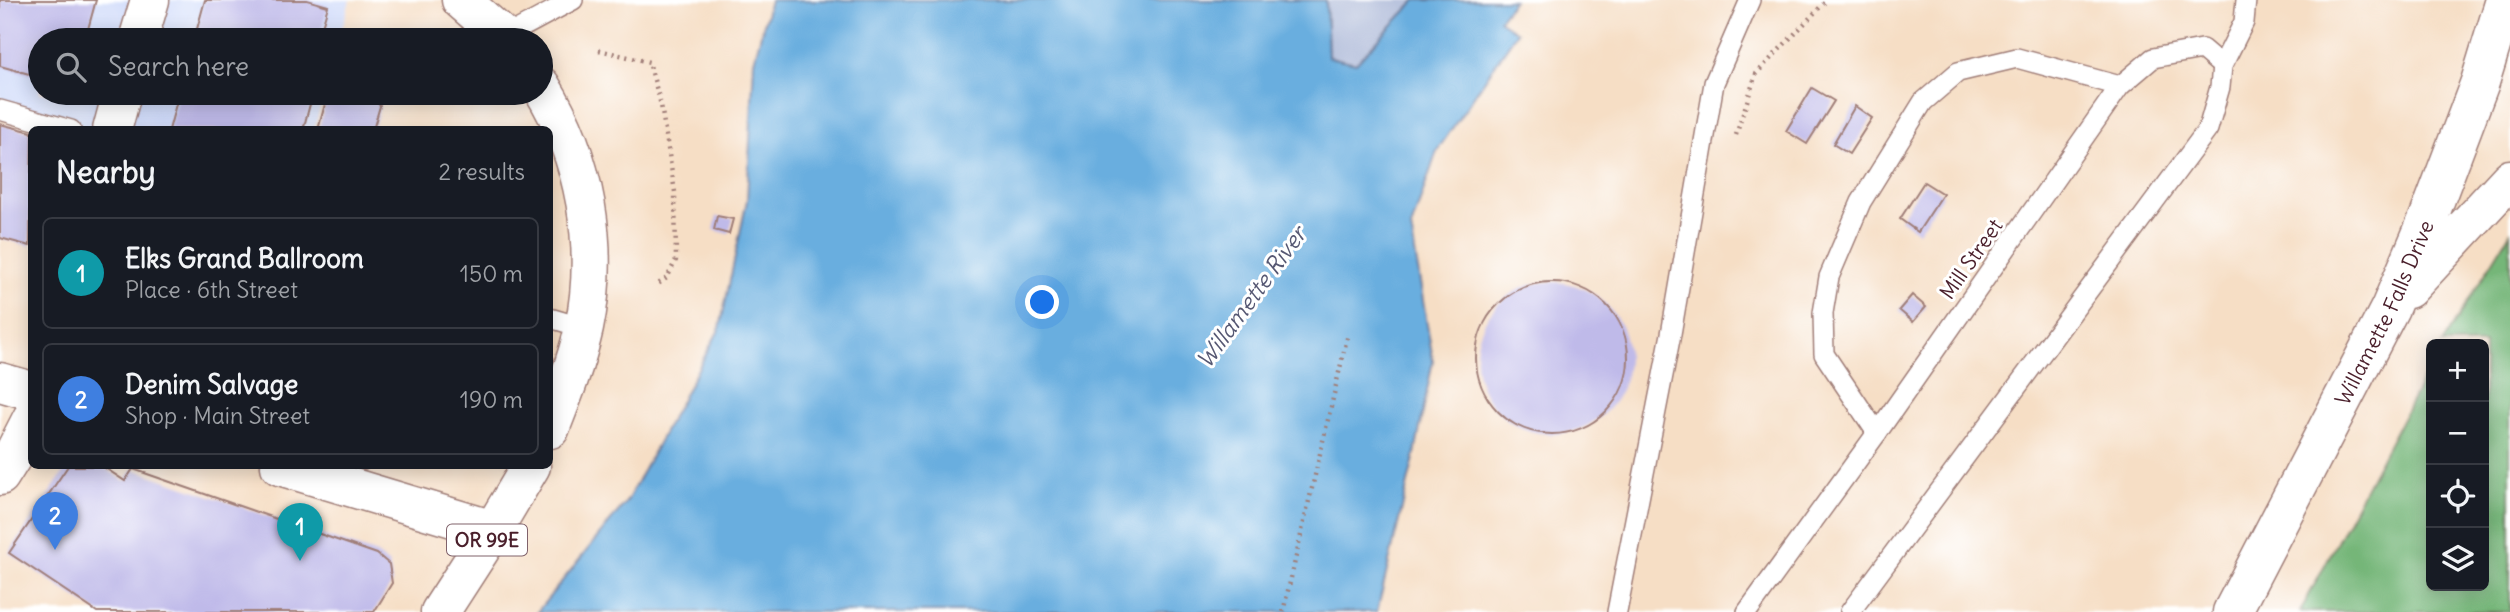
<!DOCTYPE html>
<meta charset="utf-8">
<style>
:root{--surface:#171b24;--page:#242831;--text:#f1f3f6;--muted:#9ea1a6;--line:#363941;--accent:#b45309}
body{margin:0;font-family:Delius,sans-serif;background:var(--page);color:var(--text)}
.controls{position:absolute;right:21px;bottom:21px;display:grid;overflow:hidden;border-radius:10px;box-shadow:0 4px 18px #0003}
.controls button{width:63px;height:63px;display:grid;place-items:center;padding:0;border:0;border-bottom:2px solid var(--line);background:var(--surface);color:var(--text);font:35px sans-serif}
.you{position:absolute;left:1043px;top:303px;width:24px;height:24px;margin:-18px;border:5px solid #fff;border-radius:50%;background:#1a73e8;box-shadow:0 0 0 10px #1a73e833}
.badge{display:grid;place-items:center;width:46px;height:46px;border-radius:50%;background:var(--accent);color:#fff;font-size:23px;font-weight:700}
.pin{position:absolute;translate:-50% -58px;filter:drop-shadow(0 2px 4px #0008)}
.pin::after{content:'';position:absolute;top:37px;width:24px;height:21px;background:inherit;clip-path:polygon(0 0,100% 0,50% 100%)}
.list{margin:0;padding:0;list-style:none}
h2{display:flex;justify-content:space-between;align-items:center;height:91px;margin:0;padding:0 28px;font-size:30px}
h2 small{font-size:23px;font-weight:400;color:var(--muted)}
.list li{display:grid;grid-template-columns:46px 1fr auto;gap:21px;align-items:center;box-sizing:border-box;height:112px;margin:0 14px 14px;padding:0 14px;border:2px solid var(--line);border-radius:10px}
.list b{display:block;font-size:26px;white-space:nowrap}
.list p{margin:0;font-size:23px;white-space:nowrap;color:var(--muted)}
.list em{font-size:23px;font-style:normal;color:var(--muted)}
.icon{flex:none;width:38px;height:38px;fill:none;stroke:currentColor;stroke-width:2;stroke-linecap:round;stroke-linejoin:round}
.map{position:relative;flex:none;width:2510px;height:612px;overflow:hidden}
.search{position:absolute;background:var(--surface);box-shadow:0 4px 18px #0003;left:28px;top:28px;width:525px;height:77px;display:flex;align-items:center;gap:18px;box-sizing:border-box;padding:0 24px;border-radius:38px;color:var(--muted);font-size:26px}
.panel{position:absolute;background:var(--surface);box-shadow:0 4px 18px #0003;left:28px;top:126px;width:525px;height:343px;border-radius:10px}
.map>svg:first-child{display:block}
.built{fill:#cfdafa}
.industrial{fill:#bac4de}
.forest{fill:#75b678;stroke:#606a52;stroke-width:2}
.water{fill:#69aedf;stroke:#5a6685;stroke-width:2}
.building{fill:#bfbae9}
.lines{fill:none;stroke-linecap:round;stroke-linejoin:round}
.lane-casing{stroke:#a07e78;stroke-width:22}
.secondary-casing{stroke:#a07e78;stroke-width:41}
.highway-casing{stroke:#a07e78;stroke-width:41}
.path{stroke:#a07e78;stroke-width:4.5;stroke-dasharray:2 5;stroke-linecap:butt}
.lane{stroke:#fff;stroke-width:19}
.secondary{stroke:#fff;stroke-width:38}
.highway{stroke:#fff;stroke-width:38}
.labels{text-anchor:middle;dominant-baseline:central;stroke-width:6;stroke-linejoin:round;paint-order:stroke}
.shield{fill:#fff;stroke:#80626b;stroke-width:2}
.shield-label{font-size:19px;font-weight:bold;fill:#4a1f2b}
.street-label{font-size:21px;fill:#4a1f2b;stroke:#fff}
.water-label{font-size:23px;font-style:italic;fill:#565873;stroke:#fff}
</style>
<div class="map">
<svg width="2510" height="612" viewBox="0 0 2510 612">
<rect width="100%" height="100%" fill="#fff"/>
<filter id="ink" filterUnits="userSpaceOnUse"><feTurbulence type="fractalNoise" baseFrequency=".0143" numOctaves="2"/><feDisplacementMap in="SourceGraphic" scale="14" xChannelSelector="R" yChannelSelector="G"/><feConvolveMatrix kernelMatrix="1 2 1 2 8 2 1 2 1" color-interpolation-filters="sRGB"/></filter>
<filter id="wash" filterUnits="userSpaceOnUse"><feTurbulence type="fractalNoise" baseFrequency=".00686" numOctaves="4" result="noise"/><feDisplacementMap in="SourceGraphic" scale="28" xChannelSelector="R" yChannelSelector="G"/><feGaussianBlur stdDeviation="1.57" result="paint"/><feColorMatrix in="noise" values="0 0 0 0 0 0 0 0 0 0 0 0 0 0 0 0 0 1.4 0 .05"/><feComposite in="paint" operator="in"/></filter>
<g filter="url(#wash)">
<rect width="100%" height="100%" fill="#f6dec5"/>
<polygon class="built" points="0,0 350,0 339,40 40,40 40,93 324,93 314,130 45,130 0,117"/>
<polygon class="industrial" points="1326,0 1416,0 1356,63 1328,58"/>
<polygon class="forest" points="2510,233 2510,612 2300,612 2431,364 2431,586 2484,586 2484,344 2442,344"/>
<polygon class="water" points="770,0 1326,0 1328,57 1356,63 1416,0 1514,0 1499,20 1517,32 1437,151 1411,228 1433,360 1415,454 1377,612 537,612 627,501 720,328 747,200 754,61"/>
<g id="blocks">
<g class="building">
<polygon points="0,0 96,0 85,40 40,40 40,77 0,66"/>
<polygon points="205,0 307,0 328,6 318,40 194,40"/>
<polygon points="1812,88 1834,101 1807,144 1786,131"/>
<polygon points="179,93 313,93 303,130 169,130"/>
<polygon points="328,93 373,95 380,106 373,130 318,130"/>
<polygon points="1855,106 1872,118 1849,154 1833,144"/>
<polygon points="0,124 32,132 30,246 0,238"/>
<polygon points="1924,182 1943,194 1918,232 1900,219"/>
<polygon points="717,216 733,219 729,234 714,230"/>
<circle cx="1552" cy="358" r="76"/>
<polygon points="1912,295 1926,307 1913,322 1899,310"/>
<polygon points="68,466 102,466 125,481 133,469 377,554 389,564 392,583 374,612 97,612 9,553"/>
</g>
</g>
</g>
<g filter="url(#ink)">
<use href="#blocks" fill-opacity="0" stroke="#a07e78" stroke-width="2"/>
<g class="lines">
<g class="lane-casing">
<g id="lane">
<polyline points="504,37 573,0"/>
<polyline points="0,110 71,130"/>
<polyline points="550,318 584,328"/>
<polyline points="1877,433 1824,354 1823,313 1829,277 1861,202 1923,102 1958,72 2017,58 2120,86"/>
<polyline points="1617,612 1671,334 1714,83 1750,0"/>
<polyline points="1747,612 1877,433 2120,86 2153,58 2202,49 2222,66"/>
<polyline points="1850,612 2208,129 2220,87 2222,66 2244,22 2246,0"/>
</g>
</g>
<g class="secondary-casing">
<g id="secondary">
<polyline points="138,40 150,0"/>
<polyline points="112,130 122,93"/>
<polyline points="2408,289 2510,179"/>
<polyline points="0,382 32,391"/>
<polyline points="280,466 493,530"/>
<polyline points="0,476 12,457 32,418"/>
<path id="s1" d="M2232,612L2390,308L2430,214L2480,82L2505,0"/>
</g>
</g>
<g class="highway-casing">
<g id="highway">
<polyline points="461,0 507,40"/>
<path d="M541,86C585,157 601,246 584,328C576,363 563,396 550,429"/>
<polyline points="440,612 493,530 531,466"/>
</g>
</g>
<g class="path">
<polyline points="599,50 649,62 661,105 675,192 676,260 667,278 655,286"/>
<polyline points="1736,135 1756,74 1827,0"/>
<polyline points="1283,612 1348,334"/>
</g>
<use href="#lane" class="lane"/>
<use href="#secondary" class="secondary"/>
<use href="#highway" class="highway"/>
</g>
</g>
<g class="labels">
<rect class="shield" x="447" y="524.5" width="80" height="31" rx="5"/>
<g class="shield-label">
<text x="487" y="540">OR 99E</text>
</g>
<g class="street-label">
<text transform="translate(1971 259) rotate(-55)">Mill Street</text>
<text stroke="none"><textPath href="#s1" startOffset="336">Willamette Falls Drive</textPath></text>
</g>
<g class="water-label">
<text transform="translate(1251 297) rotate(-54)">Willamette River</text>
</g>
</g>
</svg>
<div class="controls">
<button>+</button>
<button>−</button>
<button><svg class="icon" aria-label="locate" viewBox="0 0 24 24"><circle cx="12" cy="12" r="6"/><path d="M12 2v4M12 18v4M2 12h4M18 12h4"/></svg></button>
<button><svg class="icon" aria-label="layers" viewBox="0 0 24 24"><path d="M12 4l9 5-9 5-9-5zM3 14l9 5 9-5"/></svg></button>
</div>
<div class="you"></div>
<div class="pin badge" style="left:300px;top:561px;background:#0f9aa8">1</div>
<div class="pin badge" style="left:55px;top:550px;background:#3f7fe0">2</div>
<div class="search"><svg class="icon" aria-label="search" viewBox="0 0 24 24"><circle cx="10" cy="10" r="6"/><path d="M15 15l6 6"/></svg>Search here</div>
<section class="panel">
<h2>Nearby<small>2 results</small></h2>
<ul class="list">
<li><span class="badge" style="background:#0f9aa8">1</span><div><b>Elks Grand Ballroom</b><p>Place · 6th Street</p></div><em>150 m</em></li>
<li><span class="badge" style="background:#3f7fe0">2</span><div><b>Denim Salvage</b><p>Shop · Main Street</p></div><em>190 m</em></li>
</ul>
</section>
</div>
